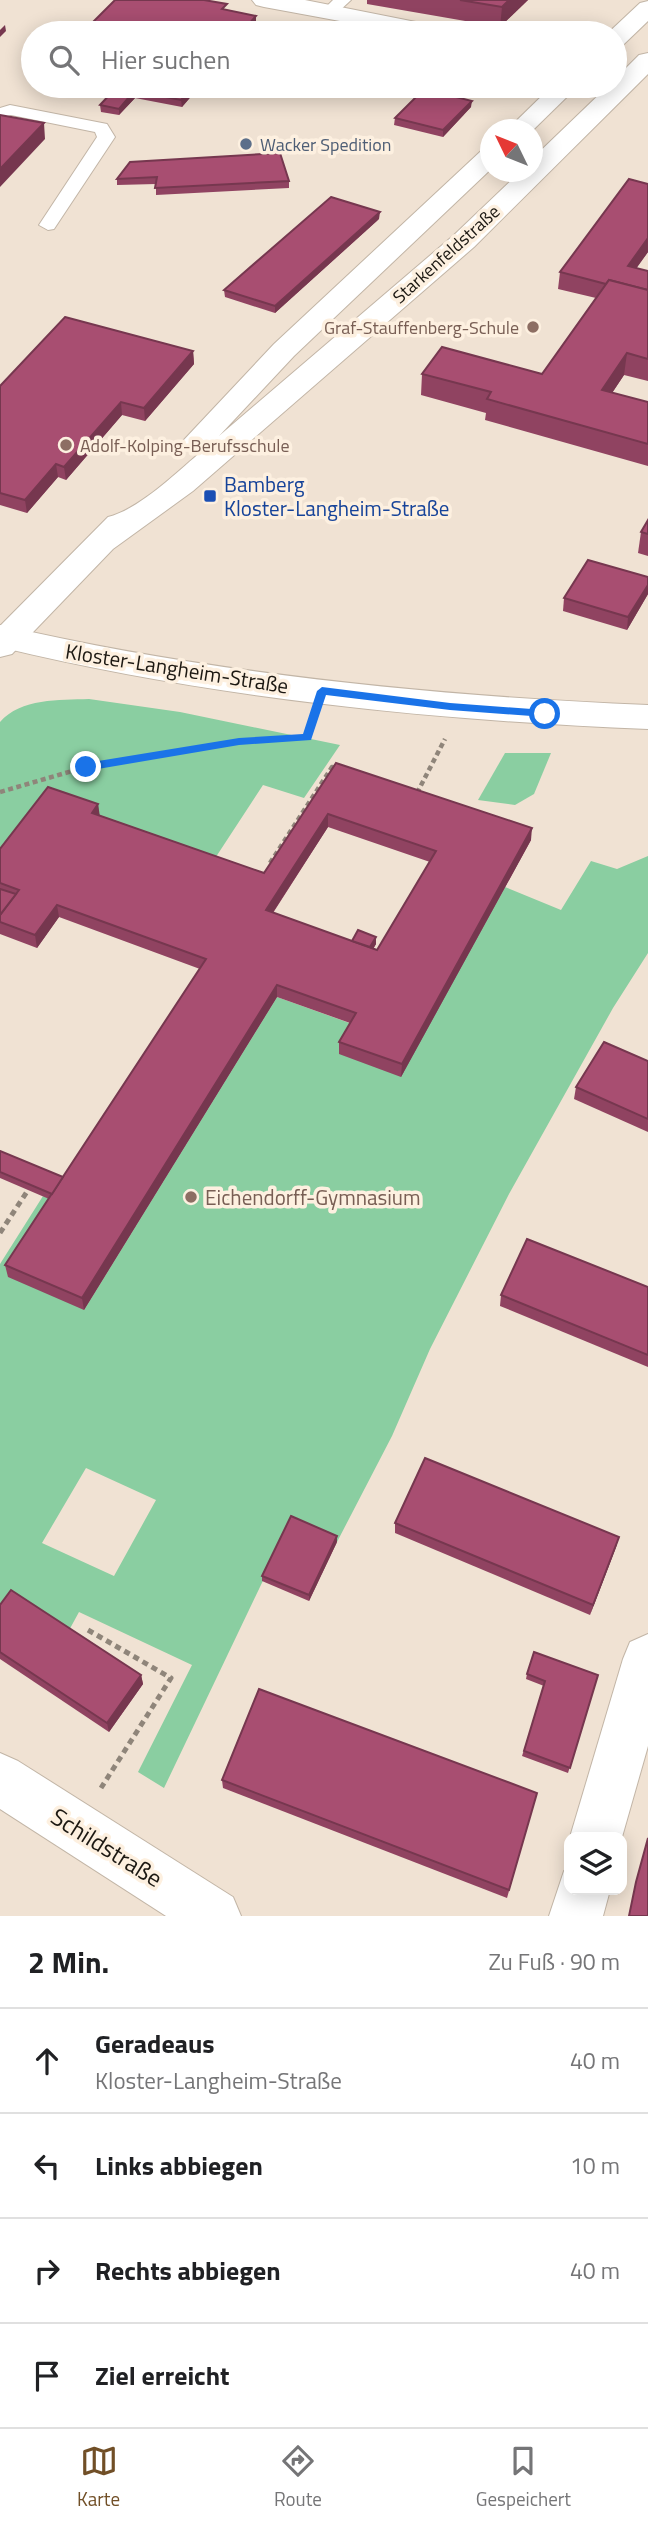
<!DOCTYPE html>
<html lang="de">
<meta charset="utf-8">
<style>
:root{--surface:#fff;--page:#f2f2f2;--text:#202124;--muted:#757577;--line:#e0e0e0;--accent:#714f27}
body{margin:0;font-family:"Titillium Web",sans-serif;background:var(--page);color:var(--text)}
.controls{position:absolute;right:21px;bottom:21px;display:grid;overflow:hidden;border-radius:14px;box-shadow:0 4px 18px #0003}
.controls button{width:63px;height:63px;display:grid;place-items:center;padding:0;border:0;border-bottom:2px solid var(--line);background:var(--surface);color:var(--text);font:35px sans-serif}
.compass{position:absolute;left:480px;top:119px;width:63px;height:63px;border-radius:50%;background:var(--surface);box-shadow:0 4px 18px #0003;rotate:313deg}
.stop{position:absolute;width:21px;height:21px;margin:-16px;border:5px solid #1a73e8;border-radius:50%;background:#fff}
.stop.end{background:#1a73e8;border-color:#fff;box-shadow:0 2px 7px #0008}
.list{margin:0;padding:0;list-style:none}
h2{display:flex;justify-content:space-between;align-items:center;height:91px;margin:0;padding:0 28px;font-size:30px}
h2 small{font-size:23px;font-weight:400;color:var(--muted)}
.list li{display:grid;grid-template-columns:46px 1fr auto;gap:21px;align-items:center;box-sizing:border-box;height:105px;padding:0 28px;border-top:2px solid var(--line)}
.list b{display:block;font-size:26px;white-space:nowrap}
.list p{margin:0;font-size:23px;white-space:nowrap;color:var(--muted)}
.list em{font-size:23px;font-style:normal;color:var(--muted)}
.icon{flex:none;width:38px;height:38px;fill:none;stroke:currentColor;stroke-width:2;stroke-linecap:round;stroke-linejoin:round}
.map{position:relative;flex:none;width:648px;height:1916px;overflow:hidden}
.search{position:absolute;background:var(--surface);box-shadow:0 4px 18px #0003;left:21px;right:21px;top:21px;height:77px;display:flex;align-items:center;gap:18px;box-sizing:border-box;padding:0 24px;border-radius:38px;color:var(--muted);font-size:26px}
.sheet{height:511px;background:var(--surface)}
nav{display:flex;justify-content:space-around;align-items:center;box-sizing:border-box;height:98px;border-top:2px solid var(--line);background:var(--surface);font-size:19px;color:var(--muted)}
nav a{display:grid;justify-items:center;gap:4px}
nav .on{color:var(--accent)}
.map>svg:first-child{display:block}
.green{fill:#8acea1;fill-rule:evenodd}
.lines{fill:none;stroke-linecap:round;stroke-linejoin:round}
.service-casing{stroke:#c2b5a6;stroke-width:2}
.minor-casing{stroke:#c2b5a6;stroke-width:2}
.tertiary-casing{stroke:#c2b5a6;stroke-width:2}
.path-far1{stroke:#8f857a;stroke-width:4.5;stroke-dasharray:5 3.5;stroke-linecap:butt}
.path{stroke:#8f857a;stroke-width:5;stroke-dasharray:6 4.5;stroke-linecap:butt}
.service{fill:#fff;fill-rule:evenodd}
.minor{fill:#fff;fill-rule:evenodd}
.tertiary{fill:#fff;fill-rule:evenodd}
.wall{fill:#904361;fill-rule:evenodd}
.shaded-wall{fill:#76374f}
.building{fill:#a84e71;stroke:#76374f;stroke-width:2;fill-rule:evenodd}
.route{fill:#1a73e8}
.service-dot{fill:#5c6f8a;stroke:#fdf0e0;stroke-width:2.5}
.education-dot{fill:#8d6e63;stroke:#fdf0e0;stroke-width:2.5}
.transit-dot{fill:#1a4fb4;stroke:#fdf0e0;stroke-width:2.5}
.labels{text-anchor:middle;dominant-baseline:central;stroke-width:7;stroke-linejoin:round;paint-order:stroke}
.far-service-label{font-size:18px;fill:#4e5e75;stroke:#fdf0e0;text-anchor:start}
.far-street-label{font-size:18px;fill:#1c1812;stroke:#fdf0e0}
.far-education-label{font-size:18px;fill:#785e54;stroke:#fdf0e0;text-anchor:end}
.transit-label{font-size:21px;fill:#164399;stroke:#fdf0e0;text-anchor:start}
.street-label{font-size:21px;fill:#1c1812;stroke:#fdf0e0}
.education-label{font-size:21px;fill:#785e54;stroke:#fdf0e0;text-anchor:start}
.near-street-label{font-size:24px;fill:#1c1812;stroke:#fdf0e0}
</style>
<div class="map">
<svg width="648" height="1916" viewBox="0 0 648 1916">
<rect width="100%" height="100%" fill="#f0e2d3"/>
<g class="green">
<path d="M89,699L180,712L340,745L304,798L263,785L210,866L0,864V722C21,698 59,700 89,699Z"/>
<polygon points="505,753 551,753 534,794 515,805 478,800"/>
<path d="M648,856V953L613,1008L509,1194L430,1349L392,1436L337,1542L291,1522L164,1788L138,1772L192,1665L79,1612L67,1634L0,1619V1264L43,1196L57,1202L84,1310L277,997L355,1025L401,1076L505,887L561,910L591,861L617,869ZM86,1468L156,1500L114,1576L42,1543Z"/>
</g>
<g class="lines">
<g class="service-casing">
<g id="service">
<polygon points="333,0 351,0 336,14 324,14 322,11"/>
<polygon points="10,105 107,124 115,137 54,229 48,230 39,225 97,137 95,132 11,115 0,118 0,108"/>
</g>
</g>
<g class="minor-casing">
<g id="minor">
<polygon points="252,0 305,0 436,26 444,28 448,33 405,33 264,7 256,5"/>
<path d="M0,625C212,674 431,696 648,705V729C431,720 211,698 0,647Z"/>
<polygon points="648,1634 648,1746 622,1837 570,1837 623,1659 630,1642"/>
<polygon points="0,1753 18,1761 233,1897 241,1916 166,1916 0,1809"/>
<polygon points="569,1869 569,1890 610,1890 603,1916 549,1916 564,1871"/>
</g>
</g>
<g class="tertiary-casing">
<g id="tertiary">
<polygon points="648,1 648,21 623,45 615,47 615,33 608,33 640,3"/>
<path d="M648,53V74L474,247L193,491L113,549L12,654L0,657V626L108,517C140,509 177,472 202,451L185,449L181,443L274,344L481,151L490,148V170L294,356L219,436L454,235L520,172H532V159L608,86H615V79L639,55Z"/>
<polygon points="552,86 578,86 532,131 507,130"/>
</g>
</g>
<g class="path-far1">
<polyline points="0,792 86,767 239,742 307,737 311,726"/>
<polyline points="417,793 445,739"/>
<polyline points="270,863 332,767 339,769"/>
</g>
<g class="path">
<polyline points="0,1233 28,1190"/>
<polyline points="88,1630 171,1678 101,1788"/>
</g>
<use href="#service" class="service"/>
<use href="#minor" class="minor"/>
<use href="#tertiary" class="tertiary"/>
</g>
<g class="wall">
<polygon points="367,0 528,0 500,27 367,4"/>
<polygon points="64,86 200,86 182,107 135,98 119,115 101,112 100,105 110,95"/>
<polygon points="368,86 390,86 385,90"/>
<polygon points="471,107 443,137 394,125 395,118"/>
<polygon points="130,162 289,181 289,188 156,195 156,184 117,185 117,179"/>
<polygon points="648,184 648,252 636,268 648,271 648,381 624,375 612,393 648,402 648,466 485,420 486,413 421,395 422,374 542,374 596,298 558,289 560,272"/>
<polygon points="379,219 275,313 225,297 224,290"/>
<polygon points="193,351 194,364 145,421 122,415 66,480 58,477 27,513 0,505 0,386"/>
<polygon points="648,520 648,556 638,553 641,532"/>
<polygon points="648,577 648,594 627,630 563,611 564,598"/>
<path d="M336,763L531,840L401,1077L339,1054V1042L350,1023L277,997L84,1310L8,1277L5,1265L49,1199L0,1178V1151L63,1177L200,969L59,917L37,948L0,934V849L98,804L99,815L264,873ZM328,827L430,862L377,950L373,949L376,944L352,941L273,913Z"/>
<polygon points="648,1061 648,1132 574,1099 576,1087"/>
<polygon points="648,1287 648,1367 500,1306 501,1295"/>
<polygon points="395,1523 619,1537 616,1547 590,1615 395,1533"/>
<polygon points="337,1542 309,1601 262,1581 262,1576"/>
<polygon points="0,1605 141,1675 143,1684 109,1732 0,1659"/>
<polygon points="527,1674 598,1675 568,1773 522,1756 544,1686 526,1679"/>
<polygon points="222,1780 537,1793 507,1898 223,1788"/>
</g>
<g class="shaded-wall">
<polygon points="509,0 528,0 500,27 502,7"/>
<polygon points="256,16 256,22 247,33 241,33"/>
<polygon points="5,25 6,31 0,37 0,30"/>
<polygon points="194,86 200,86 182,107 181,100"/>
<polygon points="134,91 135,98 119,115 119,109"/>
<polygon points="472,101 471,107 443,137 443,130"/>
<polygon points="44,123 45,139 0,187 0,169"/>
<polygon points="380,212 379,219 275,313 275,306"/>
<polygon points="648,238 648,252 626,283 628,266"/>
<polygon points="193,351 194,364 145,421 144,408"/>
<polygon points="627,353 624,375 600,411 602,390"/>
<polygon points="121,402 122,415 66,480 64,467"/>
<polygon points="56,464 58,477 27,513 25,500"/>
<polygon points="648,585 648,594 627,630 628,617"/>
<polygon points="98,804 100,817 92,813"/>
<polygon points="328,814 328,827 266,923 266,910"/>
<polygon points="532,828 531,840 401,1077 402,1064"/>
<polygon points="57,905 59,917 37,948 35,935"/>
<polygon points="376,937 376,944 367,959 367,952"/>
<polygon points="277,985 277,997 84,1310 82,1298"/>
<polygon points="337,1536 337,1542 309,1601 309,1595"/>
<polygon points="619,1537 616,1547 590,1615 593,1605"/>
<polygon points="141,1675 143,1684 109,1732 107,1723"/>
</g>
<g class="building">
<polygon points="115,0 204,0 227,4 222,9 256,16 241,33 82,33"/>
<polygon points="460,0 509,0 502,7"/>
<polygon points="97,86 194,86 181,100 134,91 119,109 100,105 115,89"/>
<polygon points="424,89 472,101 443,130 395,118"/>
<polygon points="0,115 44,123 0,169"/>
<polygon points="280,153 289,181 155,188 157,177 117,179 130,162"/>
<polygon points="629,179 648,184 648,238 628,266 648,271 648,290 609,280 606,284 560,272"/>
<polygon points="331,197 380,212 275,306 224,290"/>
<polygon points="609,280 648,290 648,359 627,353 602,390 648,402 648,444 487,399 491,392 422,374 442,347 542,374"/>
<polygon points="65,317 193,351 144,408 121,402 64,467 56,464 25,500 0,493 0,386"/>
<polygon points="648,520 648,534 641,532"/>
<polygon points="588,560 648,577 648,585 628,617 564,598"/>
<path d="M336,763L532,828L402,1064L339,1042L356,1013L277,985L82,1298L5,1265L206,959L57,905L35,935L0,922V915L19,890L0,883V849L48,787L98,804L92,813L264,873ZM328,814L436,851L377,950L266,910Z"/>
<polygon points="0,889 16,894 0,915"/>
<polygon points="358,930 376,937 370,947 352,941"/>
<polygon points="604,1042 648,1061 648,1119 576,1087"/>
<polygon points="0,1151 63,1177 52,1194 0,1172"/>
<polygon points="527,1239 648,1287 648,1355 501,1295"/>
<polygon points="425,1458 619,1537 593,1605 395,1523"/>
<polygon points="291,1516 337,1536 309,1595 262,1576"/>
<polygon points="11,1590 141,1675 107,1723 0,1652 0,1605"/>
<polygon points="534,1652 598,1675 570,1768 524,1751 545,1681 527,1674"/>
<polygon points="259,1689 537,1793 509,1890 222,1780"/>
<polygon points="648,1838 648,1916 629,1916 636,1882"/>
</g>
<polygon class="route" points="322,687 450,703 545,710 550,714 545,717 450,710 326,695 311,740 239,745 86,771 81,767 86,763 239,738 303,734 317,691"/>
<circle class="service-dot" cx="246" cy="144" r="7"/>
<g class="education-dot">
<circle cx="533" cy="327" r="7"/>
<circle cx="66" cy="445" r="7"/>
<circle cx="191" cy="1197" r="7"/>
</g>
<rect class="transit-dot" x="203" y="489" width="14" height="14" rx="3.5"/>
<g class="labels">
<g class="far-service-label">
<text x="260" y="144">Wacker Spedition</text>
</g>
<g class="far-street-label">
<text transform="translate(446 254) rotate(-42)">Starkenfeldstraße</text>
</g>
<g class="far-education-label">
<text x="519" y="327">Graf-Stauffenberg-Schule</text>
<text x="80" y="445" text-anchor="start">Adolf-Kolping-Berufsschule</text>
</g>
<g class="transit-label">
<text x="224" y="484">Bamberg<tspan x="224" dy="24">Kloster-Langheim-Straße</tspan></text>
</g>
<g class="street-label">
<text transform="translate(177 668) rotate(9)">Kloster-Langheim-Straße</text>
</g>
<g class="education-label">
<text x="205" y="1197">Eichendorff-Gymnasium</text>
</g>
<g class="near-street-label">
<text transform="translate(107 1847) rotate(32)">Schildstraße</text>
</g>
</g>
</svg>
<div class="controls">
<button><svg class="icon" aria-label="layers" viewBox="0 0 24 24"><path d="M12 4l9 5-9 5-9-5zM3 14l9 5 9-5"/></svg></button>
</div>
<svg class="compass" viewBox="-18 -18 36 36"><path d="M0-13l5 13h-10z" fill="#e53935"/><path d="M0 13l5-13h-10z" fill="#757577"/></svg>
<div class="stop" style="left:545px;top:714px"></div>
<div class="stop end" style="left:86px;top:767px"></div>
<div class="search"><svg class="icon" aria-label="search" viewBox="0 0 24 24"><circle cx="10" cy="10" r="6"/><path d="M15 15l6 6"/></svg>Hier suchen</div>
</div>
<section class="sheet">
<h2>2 Min.<small>Zu Fuß · 90 m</small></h2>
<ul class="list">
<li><svg class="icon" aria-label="ahead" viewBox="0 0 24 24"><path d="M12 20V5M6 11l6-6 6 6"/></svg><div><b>Geradeaus</b><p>Kloster-Langheim-Straße</p></div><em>40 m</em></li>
<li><svg class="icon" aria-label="left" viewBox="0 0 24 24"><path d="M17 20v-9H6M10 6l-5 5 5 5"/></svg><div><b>Links abbiegen</b></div><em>10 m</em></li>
<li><svg class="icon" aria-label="right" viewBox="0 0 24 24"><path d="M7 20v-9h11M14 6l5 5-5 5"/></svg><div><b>Rechts abbiegen</b></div><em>40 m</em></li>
<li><svg class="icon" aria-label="arrive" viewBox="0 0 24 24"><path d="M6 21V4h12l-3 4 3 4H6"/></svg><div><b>Ziel erreicht</b></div></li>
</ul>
</section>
<nav>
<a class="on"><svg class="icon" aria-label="map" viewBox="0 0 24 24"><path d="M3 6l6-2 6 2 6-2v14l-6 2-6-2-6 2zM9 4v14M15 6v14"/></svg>Karte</a>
<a><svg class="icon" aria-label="directions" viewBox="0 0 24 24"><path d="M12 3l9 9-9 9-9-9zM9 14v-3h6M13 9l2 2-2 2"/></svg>Route</a>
<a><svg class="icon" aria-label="saved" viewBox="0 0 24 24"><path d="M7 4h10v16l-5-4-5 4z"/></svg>Gespeichert</a>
</nav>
